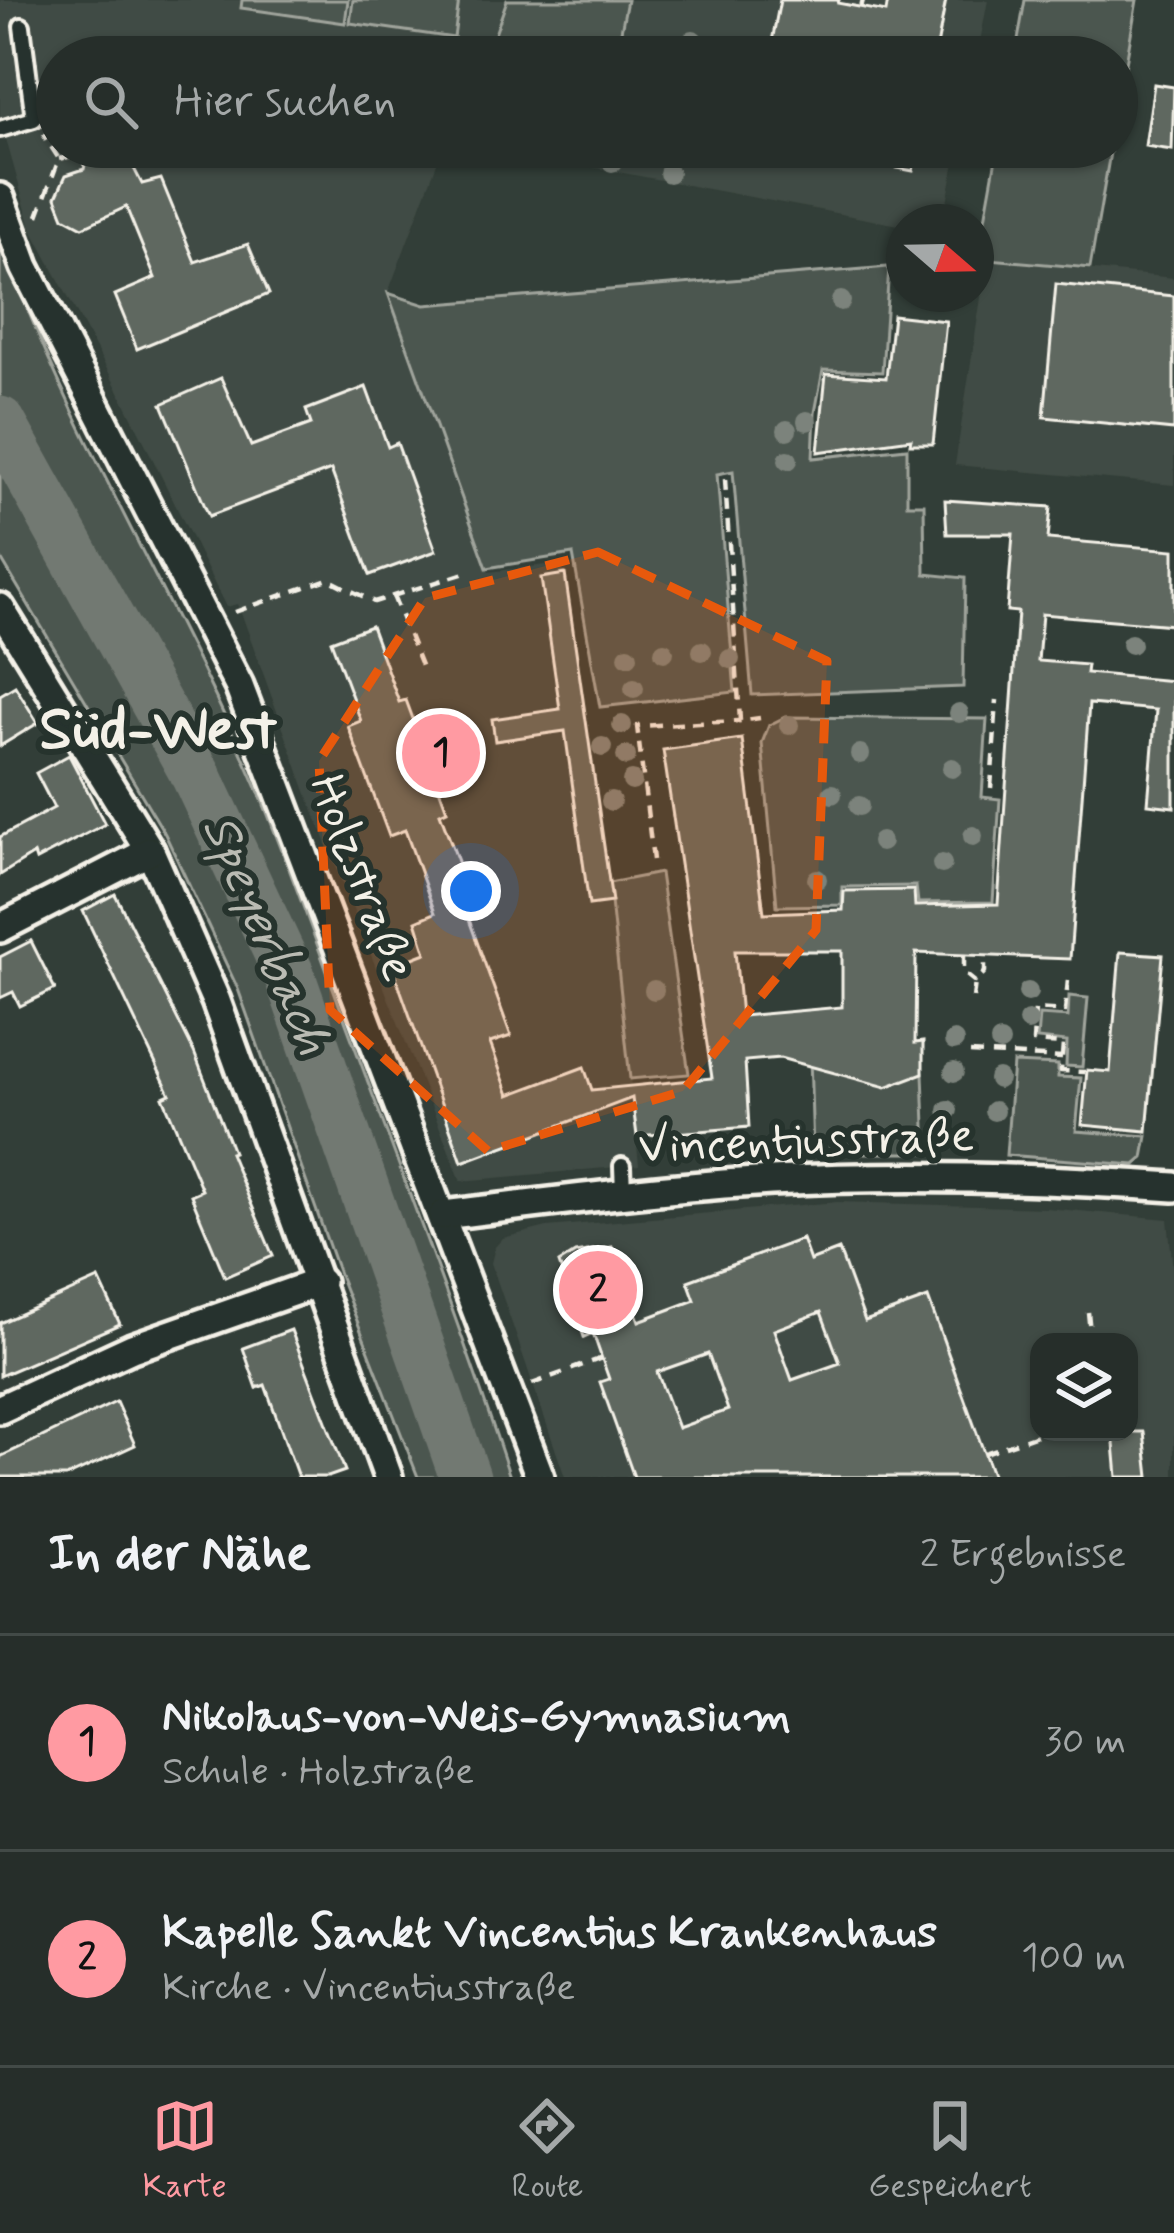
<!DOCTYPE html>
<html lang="de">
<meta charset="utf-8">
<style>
:root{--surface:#262e2a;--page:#323a36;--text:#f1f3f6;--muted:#a4a8a8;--line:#424a47;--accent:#ff9aa2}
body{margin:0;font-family:Mynerve,sans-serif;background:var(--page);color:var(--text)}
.controls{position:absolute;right:36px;bottom:36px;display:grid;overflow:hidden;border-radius:24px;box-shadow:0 3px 9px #0004}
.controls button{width:108px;height:108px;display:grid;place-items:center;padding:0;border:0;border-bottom:3px solid var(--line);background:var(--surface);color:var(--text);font:60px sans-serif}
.compass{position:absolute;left:886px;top:204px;width:108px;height:108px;border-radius:50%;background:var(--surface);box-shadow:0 3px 9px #0004;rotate:110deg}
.you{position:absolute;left:471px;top:891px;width:42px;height:42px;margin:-30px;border:9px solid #fff;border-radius:50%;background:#1a73e8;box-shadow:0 0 0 18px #1a73e833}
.badge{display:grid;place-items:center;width:78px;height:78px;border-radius:50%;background:var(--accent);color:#111;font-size:39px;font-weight:700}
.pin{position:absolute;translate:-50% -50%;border:6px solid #fff;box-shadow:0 3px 12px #0006}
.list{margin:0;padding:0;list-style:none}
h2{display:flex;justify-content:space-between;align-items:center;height:156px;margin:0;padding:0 48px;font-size:51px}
h2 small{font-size:39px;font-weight:400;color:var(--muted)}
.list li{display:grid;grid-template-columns:78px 1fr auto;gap:36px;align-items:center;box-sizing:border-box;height:216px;padding:0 48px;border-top:3px solid var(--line)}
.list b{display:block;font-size:45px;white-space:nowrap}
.list p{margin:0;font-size:39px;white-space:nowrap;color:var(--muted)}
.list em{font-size:39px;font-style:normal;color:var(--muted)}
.icon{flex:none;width:66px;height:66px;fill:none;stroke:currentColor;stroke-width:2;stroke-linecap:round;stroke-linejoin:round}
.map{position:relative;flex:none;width:1174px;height:1477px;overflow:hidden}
.search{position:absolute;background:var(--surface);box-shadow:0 3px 9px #0004;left:36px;right:36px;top:36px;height:132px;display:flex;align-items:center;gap:30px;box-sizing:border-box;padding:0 42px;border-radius:66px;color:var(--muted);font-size:45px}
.sheet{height:588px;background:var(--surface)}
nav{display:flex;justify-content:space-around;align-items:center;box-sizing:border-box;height:168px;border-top:3px solid var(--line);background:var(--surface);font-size:33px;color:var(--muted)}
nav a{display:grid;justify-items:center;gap:6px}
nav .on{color:var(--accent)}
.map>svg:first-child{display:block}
.built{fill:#404b44;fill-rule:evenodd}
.green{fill:#4c564f;stroke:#a0a49c;stroke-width:3}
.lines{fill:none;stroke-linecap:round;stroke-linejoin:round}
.river{stroke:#727972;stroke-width:51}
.building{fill:#5f6861;stroke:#f4f1e8;stroke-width:3;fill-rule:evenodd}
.service-casing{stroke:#f4f1e8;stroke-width:22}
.minor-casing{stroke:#f4f1e8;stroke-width:36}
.path{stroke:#f4f1e8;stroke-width:4.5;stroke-dasharray:12 9;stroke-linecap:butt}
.service{stroke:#26332d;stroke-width:14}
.minor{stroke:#26332d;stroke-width:27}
.tree{fill:#7c837b}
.marked{fill:#e8590c;fill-opacity:0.2;stroke:#e8590c;stroke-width:9;stroke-dasharray:24 15;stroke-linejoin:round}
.labels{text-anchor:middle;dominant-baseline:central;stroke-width:12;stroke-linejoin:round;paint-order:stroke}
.street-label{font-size:48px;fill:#f4f1e8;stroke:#26332d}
.water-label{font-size:51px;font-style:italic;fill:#babbb3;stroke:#26332d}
.district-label{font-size:60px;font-weight:bold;fill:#f4f1e8;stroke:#26332d}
</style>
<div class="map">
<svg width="1174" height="1477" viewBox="0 0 1174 1477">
<rect width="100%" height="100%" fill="#323e38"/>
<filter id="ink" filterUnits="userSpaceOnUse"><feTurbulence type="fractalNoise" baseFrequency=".00833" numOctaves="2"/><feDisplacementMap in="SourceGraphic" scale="24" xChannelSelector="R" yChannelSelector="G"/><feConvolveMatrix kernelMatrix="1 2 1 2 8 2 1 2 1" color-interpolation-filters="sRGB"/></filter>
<g filter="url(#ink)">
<g class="built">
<polygon points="0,0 988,0 977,57 57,57 57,147 443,147 388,293 489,572 562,563 612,902 639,1165 461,1181 307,794 243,618 237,604 226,607 123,399 31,228 0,118"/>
<polygon points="486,147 958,147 943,222 904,222 904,226"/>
<polygon points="987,259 1174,278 1174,485 955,465"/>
<path d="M837,1202L1046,1208L1168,1219L1174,1281V1477H565L491,1263L495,1247L503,1238L547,1227ZM1039,1342H1129V1432H1039Z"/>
</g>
<g class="green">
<polygon points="242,0 348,0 345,23 241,8"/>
<polygon points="353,0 459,0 454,38 350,23"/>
<polygon points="507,0 627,0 616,57 487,57"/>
<polygon points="1025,0 1137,0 1117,114 1117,57 1015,57"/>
<polygon points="998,147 1111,147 1090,268 978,258"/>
<path d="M0,237C67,428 177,602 257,788C292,871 321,957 353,1042C407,1187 462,1331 510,1477H418L340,1277L238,989L165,834L0,557Z"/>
<polygon points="889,267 882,372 823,370 815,413 813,458 907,448 907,504 924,504 925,574 965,578 963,687 752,695 733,471 717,474 735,692 600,707 573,554 487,568 388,293 425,305"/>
<polygon points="785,717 987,719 982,797 1000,799 993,902 918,903 916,886 842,887 842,905 777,906 762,743 769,725"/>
<polygon points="660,873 689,1074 630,1079 609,883"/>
<polygon points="1069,996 1088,998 1082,1067 1066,1066 1067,1042 1037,1039 1039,1015 1068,1017"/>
<polygon points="810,1056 923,1073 926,1153 813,1153"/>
<polygon points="1013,1063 1058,1065 1058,1077 1081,1078 1076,1131 1147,1136 1143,1158 1135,1165 1006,1155"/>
</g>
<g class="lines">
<polyline class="river" points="0,422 196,775 289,974 465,1477"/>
</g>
<g class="building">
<polygon points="780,0 839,0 838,3 886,12 888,0 946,0 935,57 769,57"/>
<polygon points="1154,84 1174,87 1172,150 1145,146"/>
<polygon points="89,147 123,147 142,184 161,179 195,262 248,244 269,294 137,349 115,295 155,278 126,207 83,227 64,217 56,197 66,175 84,169"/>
<polygon points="848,147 918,147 913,171 846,158"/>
<polygon points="1056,284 1174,296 1174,430 1044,417"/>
<polygon points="893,315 946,321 933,444 910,444 911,439 818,452 826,374 886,378"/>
<polygon points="221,378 251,446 311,424 306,410 366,387 388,447 397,443 436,551 370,575 331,470 209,516 162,404"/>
<path d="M945,500L1051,507L1048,539L1174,550V625L1042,614L1038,661L1087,665L1086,673L1174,681V807L1148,804L1156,710L1089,704L1070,959L916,953L915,1043L923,1042V1073L886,1087L780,1058L745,1061L749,1127L637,1136L632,1098L462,1162L392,966L426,953L416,921L435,913L405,830L389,836L348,726L361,721L331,641L371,626L399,702L406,700L447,810L440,813L472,899L463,903L511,1036L490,1043L509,1095L584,1067L592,1090L712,1078L663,750L742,739L764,913L843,910L844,891L914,890L915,906L998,904L1018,612L1007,611L1013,534H947ZM735,951H842V1007L741,1016Z"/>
<polygon points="565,574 612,902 589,905 565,731 495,741 492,719 560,709 541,578"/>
<polygon points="15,686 38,723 0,746 0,695"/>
<polygon points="69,755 105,824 36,860 34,854 0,875 0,837 54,808 36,773"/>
<polygon points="115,894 194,1052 233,1152 230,1153 273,1256 225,1277 191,1195 202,1190 163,1097 170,1094 83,911"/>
<polygon points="31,941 55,989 20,1006 13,992 0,998 0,957"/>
<polygon points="1120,952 1163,955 1147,1131 1082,1125 1087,1070 1110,1072"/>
<path d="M802,1239L810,1261L839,1250L865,1321L928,1298L993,1477H634L600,1382L609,1379L593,1333L584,1337L559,1263L575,1253L612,1247L639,1321L695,1300L688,1281ZM821,1312L840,1363L792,1380L774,1330ZM708,1354L728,1410L678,1428L657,1372Z"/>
<polygon points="99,1279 120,1324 0,1376 0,1323"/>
<polygon points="291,1330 345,1471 328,1477 298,1477 265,1385 257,1388 243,1348"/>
<polygon points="116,1402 135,1445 66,1477 0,1477 0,1457"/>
<polygon points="1113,1432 1144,1432 1149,1477 1117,1477"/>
</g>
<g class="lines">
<g class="service-casing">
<g id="service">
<polyline points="0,129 34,119 22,26"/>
<polyline points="622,1166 623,1193"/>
</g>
</g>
<g class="minor-casing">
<g id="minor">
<polyline points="0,198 25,267 239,686 540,1477"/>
<polyline points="0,608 150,851 216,1001 388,1477"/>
<polyline points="0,928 150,851"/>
<path d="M443,1215C552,1202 661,1187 771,1181C905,1174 1040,1178 1174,1187"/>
<polyline points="0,1409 132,1348 320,1282"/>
</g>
</g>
<g class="path">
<polyline points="861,8 863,0"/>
<polyline points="59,159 88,153"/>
<polyline points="38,216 59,159 43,134"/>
<polyline points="725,479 740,721 760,718"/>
<polyline points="393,596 423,670"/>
<polyline points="235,612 328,579 374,602 468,572"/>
<polyline points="991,788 997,700"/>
<polyline points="653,860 637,726 740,721"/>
<polyline points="964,955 964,973 975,982 985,972 985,955"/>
<polyline points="1068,980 1065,1011 1035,1009 1033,1042 1063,1044 1061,1071 1085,1072"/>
<polyline points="973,998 975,982"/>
<polyline points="970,1053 1062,1058"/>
<polyline points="1088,1312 1091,1342"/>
<polyline points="532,1384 602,1358"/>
<polyline points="985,1453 1046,1432"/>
</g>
<use href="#service" class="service"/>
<use href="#minor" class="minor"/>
</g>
<g class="tree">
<circle cx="693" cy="40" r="10"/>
<circle cx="612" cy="162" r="10"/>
<circle cx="669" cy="173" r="10"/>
<circle cx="841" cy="301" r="10"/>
<circle cx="807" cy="421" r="10"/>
<circle cx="787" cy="430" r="10"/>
<circle cx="788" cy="460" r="10"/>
<circle cx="1131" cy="644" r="10"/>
<circle cx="702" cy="651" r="10"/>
<circle cx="664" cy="652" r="10"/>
<circle cx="628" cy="656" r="10"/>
<circle cx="730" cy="659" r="10"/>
<circle cx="634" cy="688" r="10"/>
<circle cx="959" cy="713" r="10"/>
<circle cx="622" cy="725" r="10"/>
<circle cx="789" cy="725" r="10"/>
<circle cx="602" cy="747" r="10"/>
<circle cx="860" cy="754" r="10"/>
<circle cx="626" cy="756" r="10"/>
<circle cx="952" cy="768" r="10"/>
<circle cx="632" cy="781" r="10"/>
<circle cx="832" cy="794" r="10"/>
<circle cx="611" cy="801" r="10"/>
<circle cx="859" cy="806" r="10"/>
<circle cx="973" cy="836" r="10"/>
<circle cx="881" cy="842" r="10"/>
<circle cx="942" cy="864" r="10"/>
<circle cx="817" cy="879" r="10"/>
<circle cx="654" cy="990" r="10"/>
<circle cx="1028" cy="992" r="10"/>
<circle cx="1028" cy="1021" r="10"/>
<circle cx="954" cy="1041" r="10"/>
<circle cx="1000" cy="1042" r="10"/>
<circle cx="954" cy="1072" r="10"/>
<circle cx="998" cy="1079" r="10"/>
<circle cx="948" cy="1110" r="10"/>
<circle cx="994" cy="1111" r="10"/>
</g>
</g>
<path class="marked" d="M598,552L827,661L816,930L683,1091L488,1151L330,1010L319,761L425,598Z"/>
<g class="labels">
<g class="street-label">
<text transform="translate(361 878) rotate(69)">Holzstraße</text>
<text transform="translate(806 1142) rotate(-2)">Vincentiusstraße</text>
</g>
<g class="water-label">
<text transform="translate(265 935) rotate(67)">Speyerbach</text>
</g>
<g class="district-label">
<text x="158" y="731">Süd-West</text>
</g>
</g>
</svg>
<div class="controls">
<button><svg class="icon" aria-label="layers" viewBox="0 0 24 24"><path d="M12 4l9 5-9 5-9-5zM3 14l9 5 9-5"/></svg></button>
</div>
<svg class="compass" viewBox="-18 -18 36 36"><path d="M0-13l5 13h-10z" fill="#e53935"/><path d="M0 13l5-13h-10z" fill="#a4a8a8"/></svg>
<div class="you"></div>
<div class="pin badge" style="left:441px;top:753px">1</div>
<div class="pin badge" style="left:598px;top:1290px">2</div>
<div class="search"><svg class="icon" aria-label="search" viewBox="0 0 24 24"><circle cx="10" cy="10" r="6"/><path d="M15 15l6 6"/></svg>Hier suchen</div>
</div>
<section class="sheet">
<h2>In der Nähe<small>2 Ergebnisse</small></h2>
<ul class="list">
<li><span class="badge">1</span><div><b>Nikolaus-von-Weis-Gymnasium</b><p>Schule · Holzstraße</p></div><em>30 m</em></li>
<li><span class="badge">2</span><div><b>Kapelle Sankt Vincentius Krankenhaus</b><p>Kirche · Vincentiusstraße</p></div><em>100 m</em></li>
</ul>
</section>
<nav>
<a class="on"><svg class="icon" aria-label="map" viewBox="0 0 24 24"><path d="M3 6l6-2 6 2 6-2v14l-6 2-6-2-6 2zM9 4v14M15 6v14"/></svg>Karte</a>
<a><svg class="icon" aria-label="directions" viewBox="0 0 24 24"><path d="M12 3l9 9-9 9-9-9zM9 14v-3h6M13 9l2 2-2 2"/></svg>Route</a>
<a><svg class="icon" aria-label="saved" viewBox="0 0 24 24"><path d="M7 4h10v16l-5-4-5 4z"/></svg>Gespeichert</a>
</nav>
